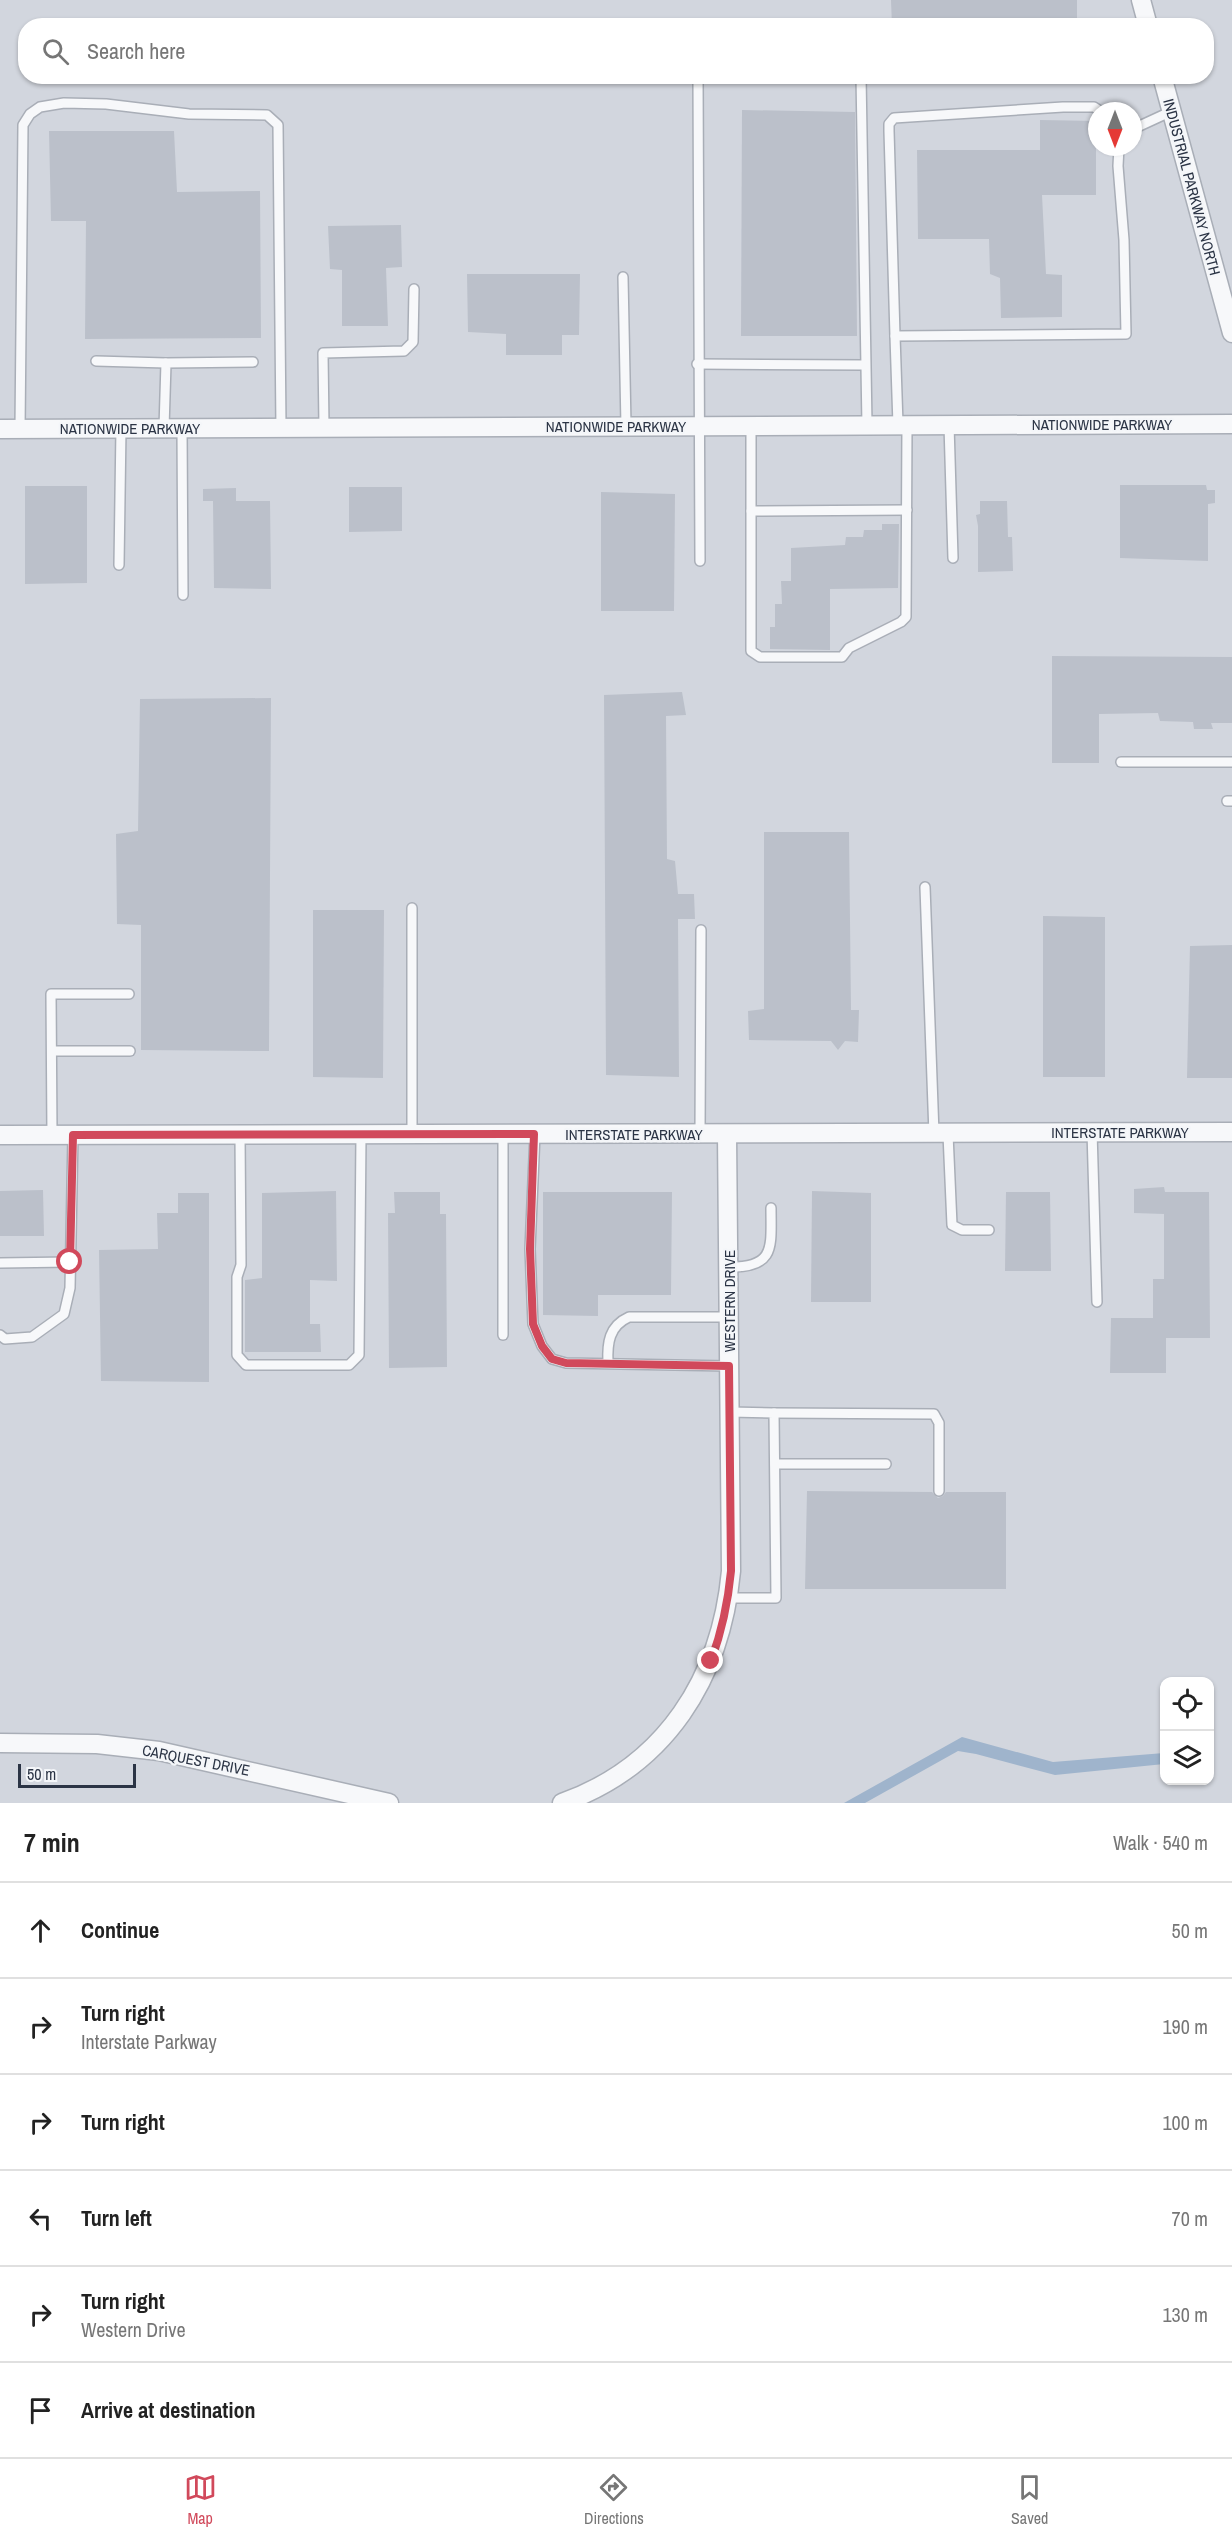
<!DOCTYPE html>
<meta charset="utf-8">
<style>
:root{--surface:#fff;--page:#f6f6f6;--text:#222;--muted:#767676;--line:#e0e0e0;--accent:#d1495b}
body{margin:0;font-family:"Archivo Narrow",sans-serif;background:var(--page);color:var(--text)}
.controls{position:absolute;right:18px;bottom:18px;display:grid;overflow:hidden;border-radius:12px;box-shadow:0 2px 4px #0004}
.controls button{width:54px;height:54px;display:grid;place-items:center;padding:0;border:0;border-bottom:2px solid var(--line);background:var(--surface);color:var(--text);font:30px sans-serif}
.compass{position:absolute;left:1088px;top:102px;width:54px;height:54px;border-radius:50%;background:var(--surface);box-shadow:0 2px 4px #0004;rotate:180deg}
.scale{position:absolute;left:18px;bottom:15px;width:118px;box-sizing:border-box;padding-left:6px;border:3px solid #2b3445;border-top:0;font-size:16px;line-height:21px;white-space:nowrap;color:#2b3445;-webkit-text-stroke:4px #f4f6f9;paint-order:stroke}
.stop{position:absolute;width:18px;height:18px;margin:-14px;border:4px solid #d1495b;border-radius:50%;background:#fff}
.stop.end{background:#d1495b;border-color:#fff;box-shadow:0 2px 6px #0008}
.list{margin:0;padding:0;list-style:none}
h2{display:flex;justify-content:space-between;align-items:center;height:78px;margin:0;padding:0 24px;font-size:26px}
h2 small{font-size:20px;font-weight:400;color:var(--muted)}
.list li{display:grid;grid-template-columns:39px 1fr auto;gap:18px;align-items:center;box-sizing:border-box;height:96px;padding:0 24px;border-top:2px solid var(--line)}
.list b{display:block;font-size:22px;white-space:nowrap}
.list p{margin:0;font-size:20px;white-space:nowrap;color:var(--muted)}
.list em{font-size:20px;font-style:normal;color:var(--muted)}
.icon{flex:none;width:33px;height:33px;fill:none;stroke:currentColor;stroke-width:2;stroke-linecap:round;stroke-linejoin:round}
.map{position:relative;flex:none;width:1232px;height:1803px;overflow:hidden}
.search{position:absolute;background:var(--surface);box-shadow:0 2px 4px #0004;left:18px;right:18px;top:18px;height:66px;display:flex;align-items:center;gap:15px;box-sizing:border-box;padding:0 21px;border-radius:24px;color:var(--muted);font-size:22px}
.sheet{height:654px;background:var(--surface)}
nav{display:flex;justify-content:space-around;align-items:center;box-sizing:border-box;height:84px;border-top:2px solid var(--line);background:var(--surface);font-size:16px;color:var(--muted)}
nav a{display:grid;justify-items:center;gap:3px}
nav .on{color:var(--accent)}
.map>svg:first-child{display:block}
.built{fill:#d2d6de;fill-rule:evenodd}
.water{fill:#9fb4cc}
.building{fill:#bbc0ca}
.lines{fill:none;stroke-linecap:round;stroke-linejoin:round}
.service-casing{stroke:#a9aeb7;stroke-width:12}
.minor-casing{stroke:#a9aeb7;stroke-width:21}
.service{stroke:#f7f8fa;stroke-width:9}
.minor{stroke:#f7f8fa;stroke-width:18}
.route{stroke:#d1495b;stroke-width:8}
.labels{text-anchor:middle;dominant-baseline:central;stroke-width:4.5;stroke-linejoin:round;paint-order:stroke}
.street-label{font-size:15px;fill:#2b3445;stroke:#f4f6f9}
</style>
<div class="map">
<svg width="1232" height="1803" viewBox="0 0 1232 1803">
<rect width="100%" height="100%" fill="#e4e7ec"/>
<path class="built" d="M0,0H1232V1803H0ZM26,26H1206V76H26ZM1097,111H1133V147H1097ZM1164,1682H1210V1780H1164Z"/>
<polygon class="water" points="962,1737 1053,1762 1164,1753 1164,1764 1055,1775 976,1754 958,1751 865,1803 844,1803"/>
<g class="building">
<polygon points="891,0 1077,0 1077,26 892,26"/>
<polygon points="742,110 855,112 857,336 741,336"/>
<polygon points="1040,120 1096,121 1096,195 1042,195 1046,274 1062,275 1062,317 1001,318 1000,278 990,274 989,239 918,239 917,150 1040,150"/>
<polygon points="49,131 174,131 177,192 260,191 261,338 85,339 86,221 51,221"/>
<polygon points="401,225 402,267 386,268 388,326 342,326 342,270 330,269 328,226"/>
<polygon points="467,274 580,274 579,335 562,335 562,355 506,355 506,334 468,332"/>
<polygon points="1120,485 1206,485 1207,490 1215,490 1215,503 1208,504 1208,561 1120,558"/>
<polygon points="25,486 87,486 87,583 25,584"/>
<polygon points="349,487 402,487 402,531 349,532"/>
<polygon points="236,488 236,501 270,501 271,589 214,588 213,501 203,501 203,489"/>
<polygon points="601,492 675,494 674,611 601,611"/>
<polygon points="980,501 1007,501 1008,537 1012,537 1013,571 978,572 978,526 976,515 980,514"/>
<polygon points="882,524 899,524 898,588 830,589 830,650 770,649 770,627 775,627 775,604 782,604 781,581 791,581 791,548 845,545 846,537 863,537 864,530 882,530"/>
<polygon points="1052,656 1232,657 1232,723 1211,723 1213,729 1194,729 1193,722 1160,721 1158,713 1099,714 1099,763 1052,763"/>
<polygon points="682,692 686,715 666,716 667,859 675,861 678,894 694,894 695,919 678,919 679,1077 606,1075 604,695"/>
<polygon points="271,698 269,1051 141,1050 141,925 117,924 116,834 138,831 140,699"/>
<polygon points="764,832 849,832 851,1010 859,1010 858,1042 845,1041 838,1050 831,1041 749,1040 748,1011 764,1009"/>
<polygon points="313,910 384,910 383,1078 313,1077"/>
<polygon points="1043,916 1105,917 1105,1077 1043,1077"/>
<polygon points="1232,945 1232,1078 1187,1078 1190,946"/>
<polygon points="1164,1187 1165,1192 1209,1192 1210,1338 1166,1338 1166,1373 1110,1373 1111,1318 1153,1318 1153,1279 1164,1279 1164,1214 1134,1213 1134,1189"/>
<polygon points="43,1190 44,1236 0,1236 0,1191"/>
<polygon points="336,1191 337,1281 310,1280 310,1324 320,1324 321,1352 245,1352 245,1280 262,1278 262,1193"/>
<polygon points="812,1191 871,1193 871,1302 811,1302"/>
<polygon points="394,1192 440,1192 440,1214 446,1214 447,1367 389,1368 388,1213 395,1213"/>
<polygon points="543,1192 672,1192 671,1295 598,1295 598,1316 543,1315"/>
<polygon points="1006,1192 1050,1192 1051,1271 1005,1271"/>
<polygon points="178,1193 209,1193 209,1382 101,1381 99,1250 158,1249 157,1213 178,1213"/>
<polygon points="807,1491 932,1492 938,1498 943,1496 946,1492 1006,1492 1006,1589 805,1589"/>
</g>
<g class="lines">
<g class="service-casing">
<g id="service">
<polyline points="698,76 700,561"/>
<polyline points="861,76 867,425"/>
<polyline points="1133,129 1172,111"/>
<polyline points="623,277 626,426"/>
<polyline points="895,336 889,131 889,124 894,118 1063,107 1094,107 1100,111"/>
<polyline points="96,361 166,363"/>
<polyline points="697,364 864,365"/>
<polyline points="898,425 895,336 1126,334 1124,240 1118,166 1119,147"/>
<polyline points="949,425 953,558"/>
<polyline points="751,426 751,651 760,657 842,657 849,648 901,622 906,617 907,425"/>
<polyline points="324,427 323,353 404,351 413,342 414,289"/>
<polyline points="164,428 166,363 253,362"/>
<polyline points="182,428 183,595"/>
<polyline points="20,429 23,125 30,114 40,107 64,103 106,104 189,114 267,115 278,125 281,428"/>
<polyline points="751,511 907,510"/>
<polyline points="119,565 121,428"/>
<polyline points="1121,762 1232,762"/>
<polyline points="1227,801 1232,801"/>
<polyline points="925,887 934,1134"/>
<polyline points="412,908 412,1135"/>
<polyline points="52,1051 130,1051"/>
<polyline points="1092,1131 1097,1302"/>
<polyline points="503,1134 503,1335"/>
<polyline points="535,1134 530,1249 533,1324 542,1346 552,1359 566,1363 729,1366"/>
<polyline points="700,1134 701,930"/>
<polyline points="948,1134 952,1225 962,1230 989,1230"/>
<polyline points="52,1135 51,994 129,994"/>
<polyline points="240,1135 241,1265 237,1277 237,1355 246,1365 349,1365 359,1355 361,1135"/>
<polyline points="0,1263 70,1262"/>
<path d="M728,1267C776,1268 771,1247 771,1208"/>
<polyline points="0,1335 5,1339 32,1337 64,1314 70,1288 73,1135"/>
<path d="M608,1363C607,1343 609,1326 629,1317H729"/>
<polyline points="774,1413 934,1414 939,1423 939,1491"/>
<polyline points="775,1464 886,1464"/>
<polyline points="728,1598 776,1598 774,1413 730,1412"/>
</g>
</g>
<g class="minor-casing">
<g id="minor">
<polyline points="1141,0 1148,26"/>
<polyline points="1162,76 1232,333"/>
<polyline points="0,429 1232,424"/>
<polyline points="0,1135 1232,1132"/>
<polyline points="0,1743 97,1744 159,1751 389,1803"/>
<path d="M562,1803C666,1766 721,1678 731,1571L727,1134"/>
</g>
</g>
<use href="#service" class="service"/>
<use href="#minor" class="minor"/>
</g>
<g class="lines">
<path class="route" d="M70,1262L73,1135L534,1134L530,1249L533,1324L542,1346L552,1359L566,1363L729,1366L731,1571C728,1603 722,1631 711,1661"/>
</g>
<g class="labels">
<g class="street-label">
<text transform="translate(1192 187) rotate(75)">INDUSTRIAL PARKWAY NORTH</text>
<text x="1102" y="424">NATIONWIDE PARKWAY</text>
<text x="616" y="426">NATIONWIDE PARKWAY</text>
<text x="130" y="428">NATIONWIDE PARKWAY</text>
<text x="1120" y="1132">INTERSTATE PARKWAY</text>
<text x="634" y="1134">INTERSTATE PARKWAY</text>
<text transform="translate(729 1301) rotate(-90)">WESTERN DRIVE</text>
<text transform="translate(196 1760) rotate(11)">CARQUEST DRIVE</text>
</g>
</g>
</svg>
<div class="controls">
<button><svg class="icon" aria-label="locate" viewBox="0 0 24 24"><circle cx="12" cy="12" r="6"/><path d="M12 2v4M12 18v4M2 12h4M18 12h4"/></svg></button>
<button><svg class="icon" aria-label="layers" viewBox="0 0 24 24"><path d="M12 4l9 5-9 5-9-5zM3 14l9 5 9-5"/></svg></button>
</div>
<svg class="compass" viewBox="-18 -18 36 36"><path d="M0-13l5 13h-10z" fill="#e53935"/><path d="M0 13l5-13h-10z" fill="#767676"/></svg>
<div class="scale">50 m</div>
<div class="stop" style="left:70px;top:1262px"></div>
<div class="stop end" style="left:711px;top:1661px"></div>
<div class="search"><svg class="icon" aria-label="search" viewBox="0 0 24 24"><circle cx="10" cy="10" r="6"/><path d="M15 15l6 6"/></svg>Search here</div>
</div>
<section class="sheet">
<h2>7 min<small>Walk · 540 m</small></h2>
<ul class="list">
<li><svg class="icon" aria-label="ahead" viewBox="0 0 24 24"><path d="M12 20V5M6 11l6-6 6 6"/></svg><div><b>Continue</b></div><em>50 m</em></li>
<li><svg class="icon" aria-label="right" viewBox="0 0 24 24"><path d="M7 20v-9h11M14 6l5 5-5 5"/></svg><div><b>Turn right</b><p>Interstate Parkway</p></div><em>190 m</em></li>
<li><svg class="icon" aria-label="right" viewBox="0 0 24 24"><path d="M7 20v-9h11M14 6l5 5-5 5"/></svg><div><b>Turn right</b></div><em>100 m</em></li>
<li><svg class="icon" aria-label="left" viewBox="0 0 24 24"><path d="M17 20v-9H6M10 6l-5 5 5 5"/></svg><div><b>Turn left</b></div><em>70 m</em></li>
<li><svg class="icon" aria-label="right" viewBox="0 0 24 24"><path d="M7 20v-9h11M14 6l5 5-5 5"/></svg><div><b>Turn right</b><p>Western Drive</p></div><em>130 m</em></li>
<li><svg class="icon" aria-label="arrive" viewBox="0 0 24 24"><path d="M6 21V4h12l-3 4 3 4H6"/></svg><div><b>Arrive at destination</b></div></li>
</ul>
</section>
<nav>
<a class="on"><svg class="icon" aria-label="map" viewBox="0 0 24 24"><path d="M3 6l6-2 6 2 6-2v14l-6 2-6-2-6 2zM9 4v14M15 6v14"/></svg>Map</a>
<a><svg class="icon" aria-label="directions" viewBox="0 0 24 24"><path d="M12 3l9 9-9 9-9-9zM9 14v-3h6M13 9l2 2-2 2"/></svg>Directions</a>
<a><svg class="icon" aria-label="saved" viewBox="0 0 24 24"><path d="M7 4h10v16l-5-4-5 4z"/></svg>Saved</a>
</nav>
